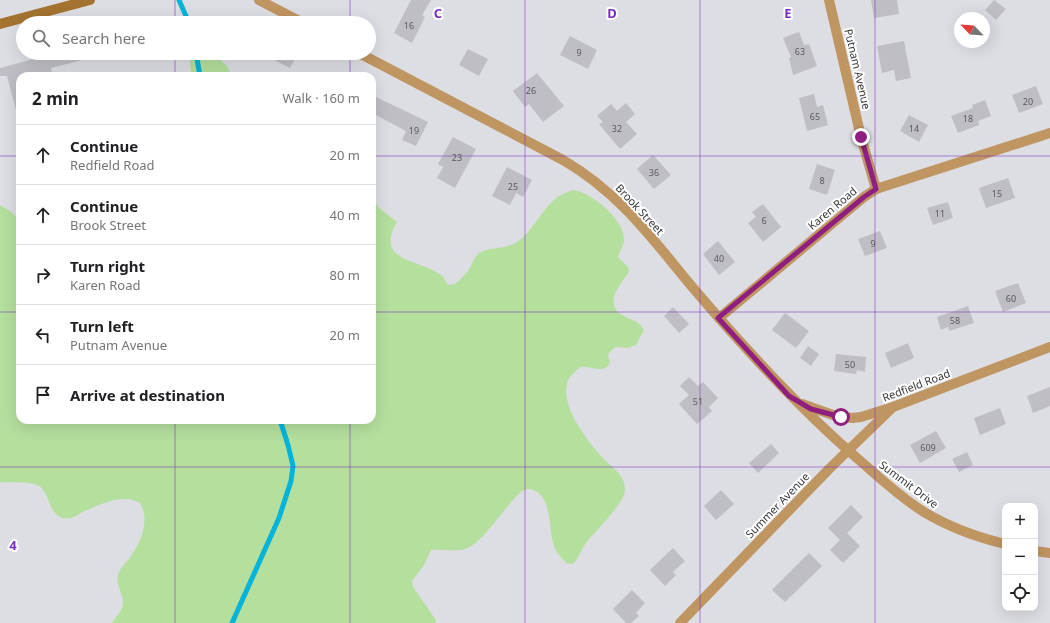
<!DOCTYPE html>
<meta charset="utf-8">
<style>
:root{--surface:#fff;--page:#f2f2f2;--text:#202124;--muted:#757577;--line:#e0e0e0}
body{margin:0;font-family:"Noto Sans",sans-serif;background:var(--page);color:var(--text)}
.controls{position:absolute;right:12px;bottom:12px;display:grid;overflow:hidden;border-radius:8px;box-shadow:0 4px 16px #0002}
.controls button{width:36px;height:36px;display:grid;place-items:center;padding:0;border:0;border-bottom:1px solid var(--line);background:var(--surface);color:var(--text);font:20px sans-serif}
.compass{position:absolute;left:954px;top:12px;width:36px;height:36px;border-radius:50%;background:var(--surface);box-shadow:0 4px 16px #0002;rotate:295deg}
.stop{position:absolute;width:12px;height:12px;margin:-9px;border:3px solid #8f1e7f;border-radius:50%;background:#fff}
.stop.end{background:#8f1e7f;border-color:#fff;box-shadow:0 1px 4px #0008}
.list{margin:0;padding:0;list-style:none}
h2{display:flex;justify-content:space-between;align-items:center;height:52px;margin:0;padding:0 16px;font-size:17px}
h2 small{font-size:13px;font-weight:400;color:var(--muted)}
.list li{display:grid;grid-template-columns:26px 1fr auto;gap:12px;align-items:center;box-sizing:border-box;height:60px;padding:0 16px;border-top:1px solid var(--line)}
.list b{display:block;font-size:15px;white-space:nowrap}
.list p{margin:0;font-size:13px;white-space:nowrap;color:var(--muted)}
.list em{font-size:13px;font-style:normal;color:var(--muted)}
.icon{flex:none;width:22px;height:22px;fill:none;stroke:currentColor;stroke-width:2;stroke-linecap:round;stroke-linejoin:round}
.map{position:relative;flex:none;width:1050px;height:623px;overflow:hidden}
.search{position:absolute;background:var(--surface);box-shadow:0 4px 16px #0002;left:16px;top:16px;width:360px;height:44px;display:flex;align-items:center;gap:10px;box-sizing:border-box;padding:0 14px;border-radius:22px;color:var(--muted);font-size:15px}
.panel{position:absolute;background:var(--surface);box-shadow:0 4px 16px #0002;left:16px;top:72px;width:360px;height:352px;border-radius:12px}
.map>svg:first-child{display:block}
.green{fill:#b4df9d}
.lines{fill:none;stroke-linecap:round;stroke-linejoin:round}
.stream{stroke:#03b4da;stroke-width:5}
.building{fill:#bebec4}
.street{stroke:#bf9561;stroke-width:10}
.secondary{stroke:#a47330;stroke-width:10}
.route{stroke:#8f1e7f;stroke-width:5}
.grid{fill:none;stroke:#7b2cbf;stroke-width:1;stroke-opacity:0.55}
.labels{text-anchor:middle;dominant-baseline:central;stroke-width:4;stroke-linejoin:round;paint-order:stroke}
.number-label{font-size:9px;fill:#5a5a5d}
.street-label{font-size:11px;fill:#38383b;stroke:#fff}
.grid-label{font-size:13px;text-anchor:middle;font-weight:bold;fill:#7b2cbf;stroke:#fff;stroke-width:4;stroke-linejoin:round;paint-order:stroke}
</style>
<div class="map">
<svg width="1050" height="623" viewBox="0 0 1050 623">
<rect width="100%" height="100%" fill="#dddee4"/>
<g class="green">
<polygon points="187,53 213,53 228,67 231,76 191,76 190,62"/>
<path d="M573,190C591,192 625,220 624,240C624,246 619,251 618,257L628,267L629,272C620,285 602,304 624,316C634,322 637,319 644,330L636,345L627,348L615,347L608,354L610,363C603,375 591,365 580,367C575,372 568,377 567,384C561,407 587,440 601,456C610,466 626,475 625,490C625,503 595,531 586,543C581,550 579,558 573,564L566,563C562,558 556,553 554,546C548,530 553,490 528,489C515,488 485,544 465,549C455,552 442,549 431,550L424,565L412,581L413,587L436,620L435,623H112C115,617 121,613 123,605C124,594 115,586 118,575C120,568 124,565 128,560C140,545 151,521 140,503C123,493 100,504 85,511C80,513 75,517 71,518C46,522 52,490 37,485C26,481 11,483 0,482V205L10,211L20,221V420H372V195L378,207L397,222C374,262 419,259 441,275C444,277 446,282 448,285L455,284C460,280 466,274 469,269C473,263 474,257 479,253C491,246 505,250 517,242C532,232 539,214 552,202C557,196 565,193 573,190Z"/>
</g>
<g class="lines">
<g class="stream">
<polyline points="179,0 189,23"/>
<polyline points="196,53 200,76"/>
<polyline points="232,623 279,518 291,481 293,466 288,445 280,420"/>
</g>
</g>
<g class="building">
<polygon points="411,0 431,0 422,15 425,17 412,43 394,33"/>
<polygon points="871,0 897,0 899,14 874,18"/>
<polygon points="994,0 1006,9 996,20 985,10"/>
<polygon points="799,32 804,45 809,44 817,66 793,75 789,58 791,57 783,38"/>
<polygon points="570,36 597,50 588,69 560,55"/>
<polygon points="904,41 911,78 896,81 894,70 882,73 877,46"/>
<polygon points="468,49 488,59 479,76 459,65"/>
<polygon points="56,53 90,53 90,58 51,68 53,76 20,76 20,109 16,110 7,76 0,76 0,68"/>
<polygon points="261,53 298,53 290,68"/>
<polygon points="537,73 564,106 543,122 529,104 525,107 513,91"/>
<polygon points="1036,86 1043,104 1019,113 1012,95"/>
<polygon points="814,94 817,107 823,105 828,125 807,131 799,98"/>
<polygon points="372,95 428,122 416,146 402,140 406,131 372,113"/>
<polygon points="985,100 991,116 978,121 979,125 958,133 951,116 973,108 972,105"/>
<polygon points="626,103 635,114 626,122 637,134 620,149 599,124 603,122 597,116 611,104 617,111"/>
<polygon points="909,115 928,125 919,142 900,131"/>
<polygon points="453,137 476,149 455,188 437,178 443,167 438,164"/>
<polygon points="653,155 671,175 654,189 637,169"/>
<polygon points="817,164 835,170 827,195 809,189"/>
<polygon points="507,167 532,180 523,197 516,193 510,205 492,196"/>
<polygon points="1008,178 1015,198 986,208 979,188"/>
<polygon points="948,202 953,218 933,225 927,208"/>
<polygon points="763,204 781,227 763,242 748,223 756,217 752,212"/>
<polygon points="880,231 887,248 865,256 858,239"/>
<polygon points="718,241 735,262 719,275 703,254"/>
<polygon points="1018,283 1026,303 1003,312 995,291"/>
<polygon points="968,306 974,323 949,331 948,327 941,330 937,317"/>
<polygon points="673,307 689,324 679,333 664,316"/>
<polygon points="785,313 809,331 796,348 772,330"/>
<polygon points="908,343 914,358 891,368 885,353"/>
<polygon points="808,346 819,354 811,366 800,358"/>
<polygon points="836,354 866,357 865,372 857,370 856,374 834,371"/>
<polygon points="689,377 698,386 703,382 718,398 709,407 712,411 697,424 679,404 689,395 680,386"/>
<polygon points="1050,387 1050,406 1033,413 1027,396"/>
<polygon points="1000,408 1006,424 980,435 974,418"/>
<polygon points="936,431 946,448 920,463 910,445"/>
<polygon points="771,444 779,453 758,473 749,463"/>
<polygon points="967,452 973,465 959,472 952,459"/>
<polygon points="721,490 734,504 716,520 704,506"/>
<polygon points="851,505 863,517 847,533 860,546 843,563 830,550 840,540 828,528"/>
<polygon points="673,548 685,561 673,572 676,575 665,586 650,570"/>
<polygon points="809,553 822,566 785,602 772,590"/>
<polygon points="632,590 645,603 636,613 639,616 631,623 626,623 613,609"/>
</g>
<g class="lines">
<g class="street">
<polyline points="259,0 303,23"/>
<polyline points="829,0 861,137 876,189"/>
<path d="M359,53L563,160C620,193 653,240 694,289C745,349 798,407 858,459C879,477 900,497 924,512C949,527 976,537 1005,544"/>
<polyline points="719,318 864,197 876,189 1050,133"/>
<polyline points="802,404 833,415 852,418 861,417 893,407 1050,347"/>
<polyline points="1035,551 1050,553"/>
<polyline points="680,623 830,468 893,407"/>
</g>
<polyline class="secondary" points="0,24 90,0"/>
</g>
<g class="lines">
<polyline class="route" points="841,417 811,409 789,396 718,318 864,197 876,189 861,137"/>
</g>
<path class="grid" d="M175,0V23M350,0V23M525,0V623M700,0V623M875,0V623M175,53V76M350,53V76M0,156H20M372,156H1050M0,312H20M372,312H1050M175,420V623M350,420V623M0,467H1050"/>
<g class="labels">
<g class="number-label">
<text x="409" y="25">16</text>
<text x="800" y="51">63</text>
<text x="579" y="52">9</text>
<text x="531" y="90">26</text>
<text x="1028" y="101">20</text>
<text x="815" y="116">65</text>
<text x="968" y="118">18</text>
<text x="617" y="128">32</text>
<text x="914" y="128">14</text>
<text x="414" y="130">19</text>
<text x="457" y="157">23</text>
<text x="654" y="172">36</text>
<text x="822" y="180">8</text>
<text x="513" y="186">25</text>
<text x="997" y="193">15</text>
<text x="940" y="213">11</text>
<text x="764" y="220">6</text>
<text x="873" y="243">9</text>
<text x="719" y="258">40</text>
<text x="1011" y="298">60</text>
<text x="955" y="320">58</text>
<text x="850" y="364">50</text>
<text x="698" y="401">51</text>
<text x="928" y="447">609</text>
</g>
<g class="street-label">
<text transform="translate(858 69) rotate(77)">Putnam Avenue</text>
<text transform="translate(832 208) rotate(-40)">Karen Road</text>
<text transform="translate(640 209) rotate(47)">Brook Street</text>
<text transform="translate(916 385) rotate(-21)">Redfield Road</text>
<text transform="translate(909 484) rotate(37)">Summit Drive</text>
<text transform="translate(777 505) rotate(-46)">Summer Avenue</text>
</g>
</g>
<g class="grid-label">
<text x="438" y="18">C</text>
<text x="612" y="18">D</text>
<text x="788" y="18">E</text>
<text x="13" y="550">4</text>
</g>
</svg>
<div class="controls">
<button>+</button>
<button>−</button>
<button><svg class="icon" aria-label="locate" viewBox="0 0 24 24"><circle cx="12" cy="12" r="6"/><path d="M12 2v4M12 18v4M2 12h4M18 12h4"/></svg></button>
</div>
<svg class="compass" viewBox="-18 -18 36 36"><path d="M0-13l5 13h-10z" fill="#e53935"/><path d="M0 13l5-13h-10z" fill="#757577"/></svg>
<div class="stop" style="left:841px;top:417px"></div>
<div class="stop end" style="left:861px;top:137px"></div>
<div class="search"><svg class="icon" aria-label="search" viewBox="0 0 24 24"><circle cx="10" cy="10" r="6"/><path d="M15 15l6 6"/></svg>Search here</div>
<section class="panel">
<h2>2 min<small>Walk · 160 m</small></h2>
<ul class="list">
<li><svg class="icon" aria-label="ahead" viewBox="0 0 24 24"><path d="M12 20V5M6 11l6-6 6 6"/></svg><div><b>Continue</b><p>Redfield Road</p></div><em>20 m</em></li>
<li><svg class="icon" aria-label="ahead" viewBox="0 0 24 24"><path d="M12 20V5M6 11l6-6 6 6"/></svg><div><b>Continue</b><p>Brook Street</p></div><em>40 m</em></li>
<li><svg class="icon" aria-label="right" viewBox="0 0 24 24"><path d="M7 20v-9h11M14 6l5 5-5 5"/></svg><div><b>Turn right</b><p>Karen Road</p></div><em>80 m</em></li>
<li><svg class="icon" aria-label="left" viewBox="0 0 24 24"><path d="M17 20v-9H6M10 6l-5 5 5 5"/></svg><div><b>Turn left</b><p>Putnam Avenue</p></div><em>20 m</em></li>
<li><svg class="icon" aria-label="arrive" viewBox="0 0 24 24"><path d="M6 21V4h12l-3 4 3 4H6"/></svg><div><b>Arrive at destination</b></div></li>
</ul>
</section>
</div>
